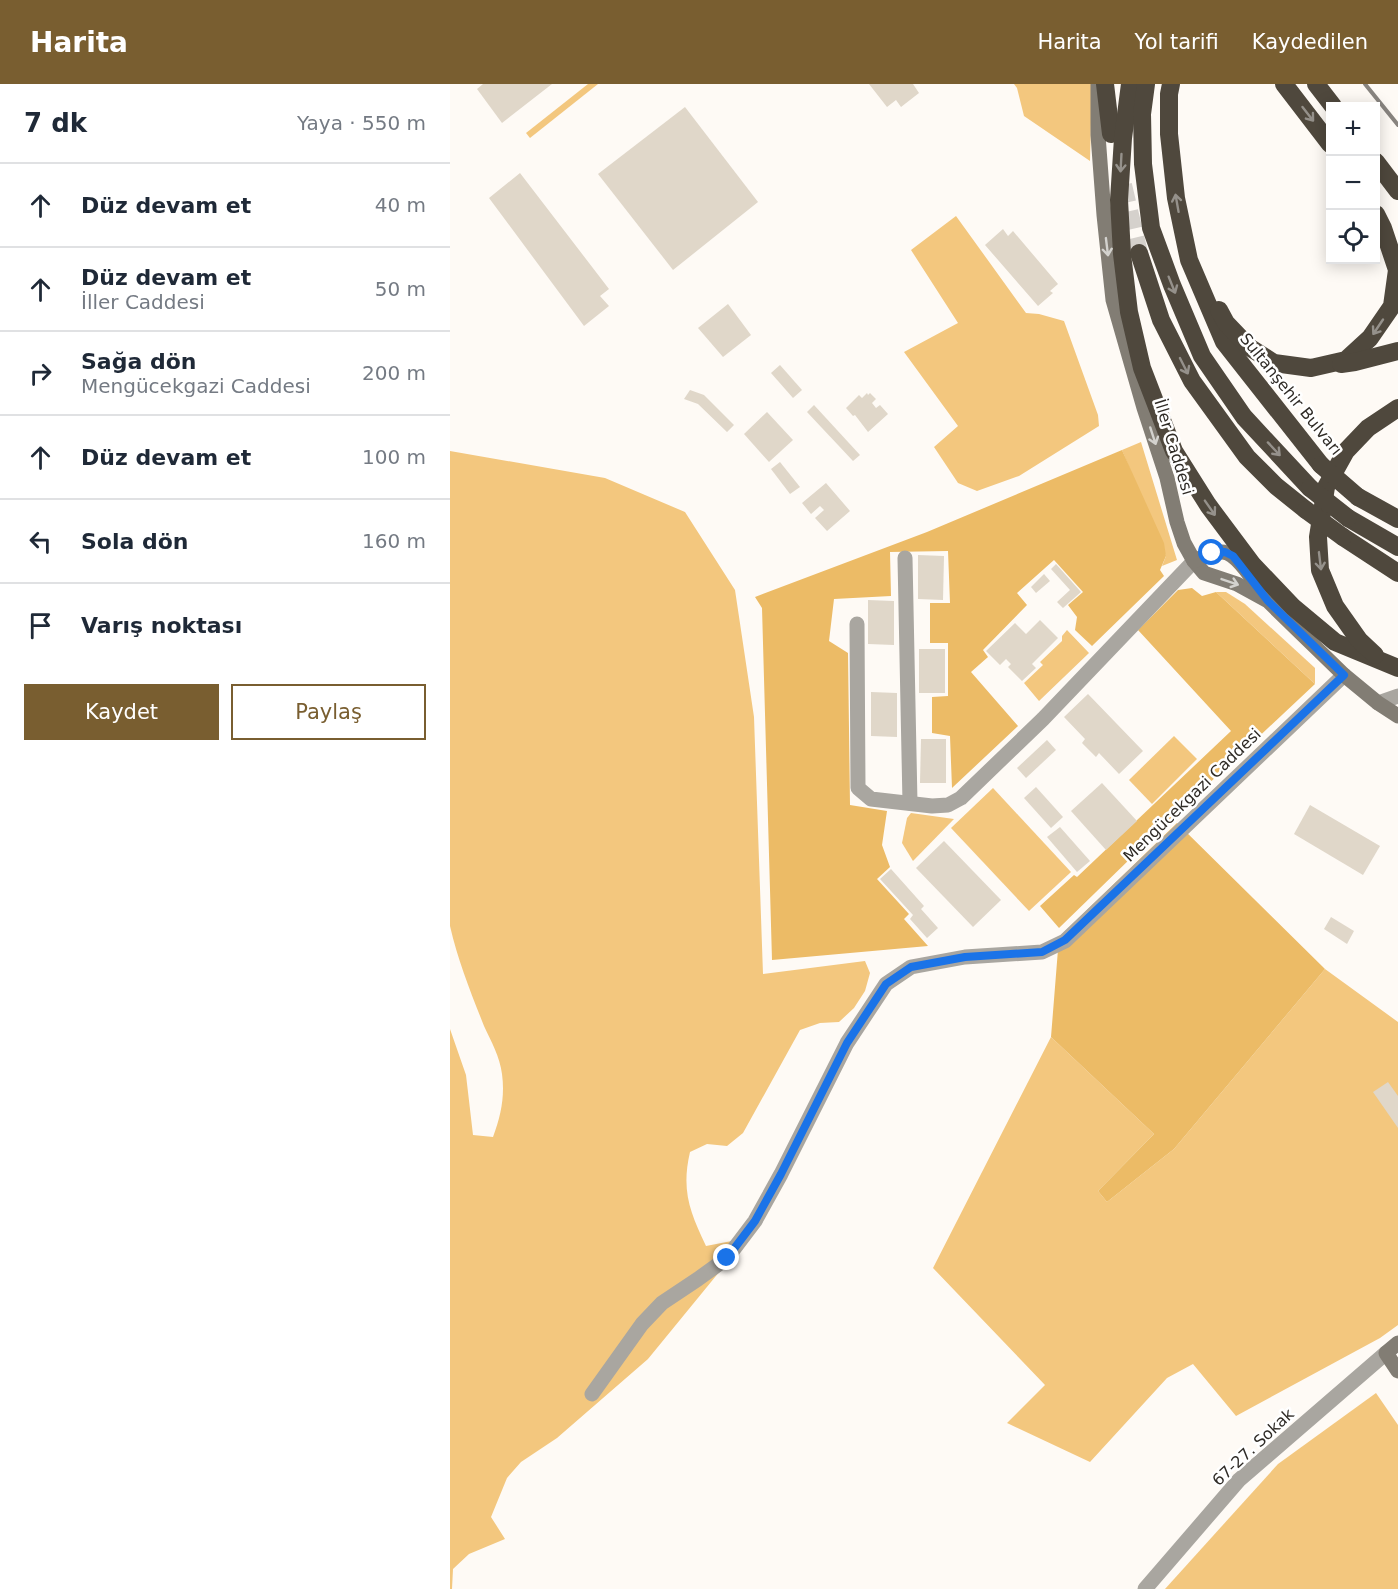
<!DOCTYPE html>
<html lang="tr">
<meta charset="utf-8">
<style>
:root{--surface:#fff;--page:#f2f2f3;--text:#1f2937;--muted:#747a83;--line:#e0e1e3;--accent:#795e30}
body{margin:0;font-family:"DejaVu Sans",sans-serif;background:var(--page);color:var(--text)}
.controls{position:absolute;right:18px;top:18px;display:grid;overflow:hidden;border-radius:0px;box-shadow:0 3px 15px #0003}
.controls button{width:54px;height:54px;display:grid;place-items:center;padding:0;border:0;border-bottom:2px solid var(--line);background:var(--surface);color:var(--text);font:30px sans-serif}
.stop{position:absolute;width:18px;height:18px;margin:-14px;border:4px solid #1a73e8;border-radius:50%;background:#fff}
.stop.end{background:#1a73e8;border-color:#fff;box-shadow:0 2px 6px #0008}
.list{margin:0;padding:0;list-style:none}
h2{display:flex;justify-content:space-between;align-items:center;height:78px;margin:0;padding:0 24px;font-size:26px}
h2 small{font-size:20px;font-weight:400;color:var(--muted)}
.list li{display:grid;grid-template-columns:39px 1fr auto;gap:18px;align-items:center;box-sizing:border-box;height:84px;padding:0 24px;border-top:2px solid var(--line)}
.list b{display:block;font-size:22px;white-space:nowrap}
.list p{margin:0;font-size:20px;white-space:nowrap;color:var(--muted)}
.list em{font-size:20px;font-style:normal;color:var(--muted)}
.actions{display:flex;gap:12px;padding:18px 24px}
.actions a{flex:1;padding:14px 0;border:2px solid var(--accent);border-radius:0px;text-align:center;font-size:21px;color:var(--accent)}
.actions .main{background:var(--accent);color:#fff}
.icon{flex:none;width:33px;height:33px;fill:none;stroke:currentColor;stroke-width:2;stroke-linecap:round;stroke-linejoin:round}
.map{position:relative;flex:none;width:948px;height:1505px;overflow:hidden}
header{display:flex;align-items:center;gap:36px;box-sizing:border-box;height:84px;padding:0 30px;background:var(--accent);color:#fff}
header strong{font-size:28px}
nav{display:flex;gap:33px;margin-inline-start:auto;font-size:21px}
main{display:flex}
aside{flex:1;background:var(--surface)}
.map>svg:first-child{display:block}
.green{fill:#f3c77e}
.forest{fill:#ecbb66}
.building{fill:#e0d7c9}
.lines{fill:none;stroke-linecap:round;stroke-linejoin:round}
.highway-tunnel{stroke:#d5d1cc;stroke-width:18;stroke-dasharray:18 9;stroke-linecap:butt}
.street{stroke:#a9a6a0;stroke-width:15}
.secondary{stroke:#827d74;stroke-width:15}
.highway{stroke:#4f483d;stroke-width:18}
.rail{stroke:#88847f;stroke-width:4}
.highway-bridge{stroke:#4f483d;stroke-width:18}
.oneway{stroke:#95918b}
.oneway2{stroke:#d3d2ce}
.route{stroke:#1a73e8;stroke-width:8}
.labels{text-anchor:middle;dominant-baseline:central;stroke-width:5;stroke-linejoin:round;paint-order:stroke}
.street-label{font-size:16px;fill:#2f2b26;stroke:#fff}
</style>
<header>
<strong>Harita</strong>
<nav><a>Harita</a><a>Yol tarifi</a><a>Kaydedilen</a></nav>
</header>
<main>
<aside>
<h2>7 dk<small>Yaya · 550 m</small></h2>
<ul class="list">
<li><svg class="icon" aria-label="ahead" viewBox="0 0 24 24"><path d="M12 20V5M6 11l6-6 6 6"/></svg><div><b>Düz devam et</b></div><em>40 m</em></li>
<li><svg class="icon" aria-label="ahead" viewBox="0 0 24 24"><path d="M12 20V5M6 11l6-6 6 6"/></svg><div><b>Düz devam et</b><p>İller Caddesi</p></div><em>50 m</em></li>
<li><svg class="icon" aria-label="right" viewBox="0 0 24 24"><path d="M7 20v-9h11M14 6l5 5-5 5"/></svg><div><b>Sağa dön</b><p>Mengücekgazi Caddesi</p></div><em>200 m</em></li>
<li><svg class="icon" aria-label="ahead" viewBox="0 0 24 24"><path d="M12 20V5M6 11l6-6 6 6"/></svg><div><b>Düz devam et</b></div><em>100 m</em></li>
<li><svg class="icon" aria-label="left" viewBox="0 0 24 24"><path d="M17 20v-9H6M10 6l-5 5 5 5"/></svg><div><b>Sola dön</b></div><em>160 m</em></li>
<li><svg class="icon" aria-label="arrive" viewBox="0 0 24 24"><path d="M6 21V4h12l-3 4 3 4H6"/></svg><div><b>Varış noktası</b></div></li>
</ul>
<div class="actions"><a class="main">Kaydet</a><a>Paylaş</a></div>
</aside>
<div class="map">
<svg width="948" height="1505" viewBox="0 0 948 1505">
<rect width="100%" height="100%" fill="#fefaf5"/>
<g class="green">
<polygon points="138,0 148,0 80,54 76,49"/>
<polygon points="564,0 642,0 640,77 574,32 567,4"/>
<polygon points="506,132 576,229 589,230 614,237 648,331 649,342 569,392 527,407 508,399 484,363 508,342 454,268 508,239 461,166"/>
<polygon points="691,358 727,476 712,482 716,472 672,366"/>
<path d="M0,367L155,394L235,428L285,506L304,633L313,890L415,877L420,889L415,907L404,924L389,938L370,939L350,946L293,1049L277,1062L257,1060L240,1068C231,1107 240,1128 256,1162L297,1154L198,1275L107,1354L71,1378L57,1394L41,1433L55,1455L19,1470L3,1485L2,1505H0V945L16,991L23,1051L43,1053C51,1032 55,1012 52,990C50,973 41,957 34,942C21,909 8,877 0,842Z"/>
<polygon points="766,508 776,508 795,520 865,584 865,600"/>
<polygon points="617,546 639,569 589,617 574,599 593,581 590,578 612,557 612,552"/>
<polygon points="724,652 747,675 702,720 679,696"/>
<polygon points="543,704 621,788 579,827 501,744"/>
<polygon points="461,729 504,735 463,777 452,759 457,734"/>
<polygon points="875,885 948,938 948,1241 930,1254 786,1332 743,1280 717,1294 640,1378 557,1339 595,1301 483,1184 601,953 704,1050 648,1107 657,1118 724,1065"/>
<polygon points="926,1309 948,1341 948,1505 715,1505 828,1380"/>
</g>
<g class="forest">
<polygon points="672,366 714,459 716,472 710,486 714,492 642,562 625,546 627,533 618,521 633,508 604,476 567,509 577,521 533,566 538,573 521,588 568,642 502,704 500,652 482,649 482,613 498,612 498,559 480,559 480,519 500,519 498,467 440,468 441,512 384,515 379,557 398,569 400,721 437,727 432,761 440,783 427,795 459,830 454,835 478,862 322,876 312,524 305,513 477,448"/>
<polygon points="742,504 752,512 766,508 865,600 720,736 609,844 590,822 624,791 627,793 781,647 688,546 728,506"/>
<polygon points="727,739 875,885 724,1065 657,1118 648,1107 704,1050 601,953 609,853"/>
</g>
<g class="building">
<polygon points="33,0 102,0 52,39 27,5"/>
<polygon points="419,0 463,0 469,9 451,23 446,16 437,23"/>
<polygon points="235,23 308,118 223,186 148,90"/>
<polygon points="70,89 159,205 150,212 159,222 134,242 39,114"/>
<polygon points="553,145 558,152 563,147 608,200 600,207 603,209 588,222 535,161"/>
<polygon points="278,220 301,251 273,273 248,244"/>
<polygon points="330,281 352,306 343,314 321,289"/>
<polygon points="240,306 254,311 284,341 277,348 248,320 234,315"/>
<polygon points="417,309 418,311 420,309 426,315 422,319 426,324 430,321 438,330 418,348 405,331 403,332 396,324 409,311 412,314"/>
<polygon points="364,321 410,371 403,377 357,328"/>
<polygon points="317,328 343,356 319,378 294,350"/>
<polygon points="330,378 350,403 340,410 321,385"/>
<polygon points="376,399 400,427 377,447 365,434 374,426 370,422 361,430 352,419"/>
<polygon points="468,471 494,472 493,516 468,515"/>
<polygon points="606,480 631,508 613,524 607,518 620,506 601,485"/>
<polygon points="594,490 600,497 586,509 581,503"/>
<polygon points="418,516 444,517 444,561 418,560"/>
<polygon points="590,536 608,554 582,580 586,584 572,597 558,583 561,580 556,575 550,581 536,567 565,539 576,550"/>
<rect x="469" y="565" width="26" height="44"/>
<polygon points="421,608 447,609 447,653 421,652"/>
<polygon points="638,610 693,667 669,690 649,669 646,673 632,659 635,655 614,633"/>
<polygon points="471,655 496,655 496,699 470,699"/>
<polygon points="597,656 606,666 576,694 567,684"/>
<polygon points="652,699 687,737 656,766 621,727"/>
<polygon points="586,703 613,733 601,744 574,714"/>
<polygon points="860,721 930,762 913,791 844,750"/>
<polygon points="610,743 640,777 627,788 597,753"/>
<polygon points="494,757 551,816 523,843 466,784"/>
<polygon points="441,785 474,822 471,825 488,844 477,854 460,835 463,831 430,795"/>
<polygon points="881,833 904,847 897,860 874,845"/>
<polygon points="938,998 948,1012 948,1044 923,1008"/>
</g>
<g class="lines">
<polyline class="highway-tunnel" points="673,101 689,169"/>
<g class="street">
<polyline points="455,474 460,719"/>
<polyline points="407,540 408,704 421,715 482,722 498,721 511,714 593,635 744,477"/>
<polyline points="928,619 948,612"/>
<polyline points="142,1310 192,1240 212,1219 248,1195 277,1174 305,1137 331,1090 397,959 436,900 461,883 515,873 592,868 615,857 894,591"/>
<polyline points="695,1505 789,1396 936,1269"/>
</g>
<g class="secondary">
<polyline points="648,0 648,51 654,131 663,216 694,324 717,394 727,438 734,459 744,477 754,489 787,500 818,517 894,591 928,619 948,632"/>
<path d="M744,477C753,473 762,468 772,468C787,468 806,500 814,512"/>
<polyline points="948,1259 936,1269 948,1287"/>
</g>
<g class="highway">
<polyline points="655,0 661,50"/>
<polyline points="680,0 673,54 669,116 672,170 679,228 692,284 724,367 758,421 802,480 843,523 885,558 948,584"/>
<polyline points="696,0 692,30 693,80 701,144 722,201 752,272 794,333 860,404"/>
<polyline points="721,0 719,10 719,50 726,114 739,176 774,258 871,381"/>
<polyline points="834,0 880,60"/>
<polyline points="866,0 883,22"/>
<polyline points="926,78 948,107"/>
<polyline points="689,169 711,236 742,297 797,373 826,402 856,426"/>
<polyline points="769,226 776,239 799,263 824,279 861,284 896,276 920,254 942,222 947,186 933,144 926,130"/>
<polyline points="891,280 905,278 948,267"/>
<polyline points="908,413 948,435"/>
<polyline points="898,434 948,463"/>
<polyline points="893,453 948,489"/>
<polyline points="925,571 909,556 885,522 870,486 868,453 876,403 896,367 918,344 948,324"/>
</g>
<polyline class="rail" points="915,0 948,41"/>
<g class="highway-bridge">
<polyline points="871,381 908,413"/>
<polyline points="860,404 898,434"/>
<polyline points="856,426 893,453"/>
</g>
</g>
<defs><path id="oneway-shaft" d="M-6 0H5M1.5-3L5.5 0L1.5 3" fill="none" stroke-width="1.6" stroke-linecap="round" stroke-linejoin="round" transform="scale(1.5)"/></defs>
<g class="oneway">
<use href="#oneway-shaft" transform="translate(858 30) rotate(52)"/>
<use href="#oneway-shaft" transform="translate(671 79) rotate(93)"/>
<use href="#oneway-shaft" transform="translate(727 119) rotate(-100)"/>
<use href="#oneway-shaft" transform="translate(722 201) rotate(68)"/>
<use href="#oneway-shaft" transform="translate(928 243) rotate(124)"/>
<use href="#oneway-shaft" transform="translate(734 282) rotate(63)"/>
<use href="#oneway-shaft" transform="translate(824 365) rotate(47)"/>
<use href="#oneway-shaft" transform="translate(760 424) rotate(55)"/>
<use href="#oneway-shaft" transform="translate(870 477) rotate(83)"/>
</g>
<g class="oneway2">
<use href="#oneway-shaft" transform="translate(657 163) rotate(83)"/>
<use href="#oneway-shaft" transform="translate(703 352) rotate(72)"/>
<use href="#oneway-shaft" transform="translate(780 498) rotate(19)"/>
</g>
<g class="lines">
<polyline class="route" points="277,1174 305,1137 331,1090 397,959 436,900 461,883 515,873 592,868 615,856 894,591 818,517 783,472 775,468 762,469"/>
</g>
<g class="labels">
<g class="street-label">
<text transform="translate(841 310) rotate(51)">Sultanşehir Bulvarı</text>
<text transform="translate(724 363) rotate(73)">İller Caddesi</text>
<text transform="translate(742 711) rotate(-44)">Mengücekgazi Caddesi</text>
<text transform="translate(803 1363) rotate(-43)">67-27. Sokak</text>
</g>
</g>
</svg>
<div class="controls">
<button>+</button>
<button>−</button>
<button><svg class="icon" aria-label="locate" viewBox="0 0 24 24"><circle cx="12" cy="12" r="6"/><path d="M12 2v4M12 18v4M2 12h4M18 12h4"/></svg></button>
</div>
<div class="stop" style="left:762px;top:469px"></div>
<div class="stop end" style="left:277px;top:1174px"></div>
</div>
</main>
